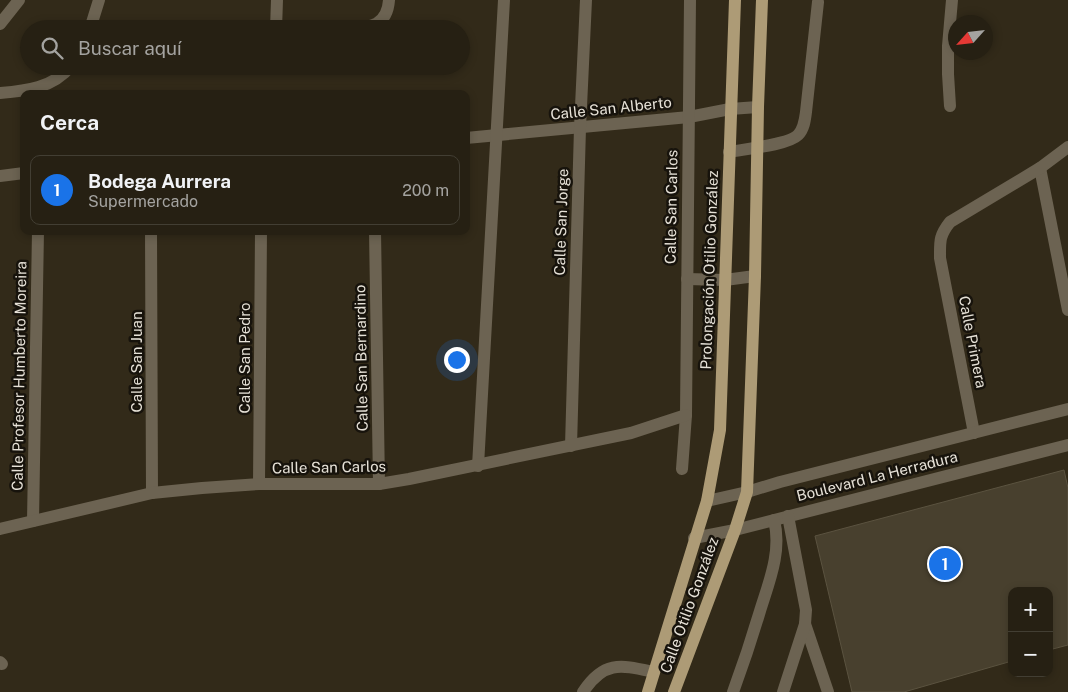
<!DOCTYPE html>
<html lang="es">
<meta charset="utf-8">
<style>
:root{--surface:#262013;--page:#2e281c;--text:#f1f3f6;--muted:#a4a3a0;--line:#423e33;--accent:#1a73e8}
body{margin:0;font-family:"Public Sans",sans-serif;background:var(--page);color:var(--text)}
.controls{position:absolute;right:15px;bottom:15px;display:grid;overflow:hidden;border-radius:10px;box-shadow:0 2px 8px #0003}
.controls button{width:45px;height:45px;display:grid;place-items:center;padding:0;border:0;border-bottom:1px solid var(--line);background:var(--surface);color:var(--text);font:25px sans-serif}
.compass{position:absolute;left:948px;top:15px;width:45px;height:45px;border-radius:50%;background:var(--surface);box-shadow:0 2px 8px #0003;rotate:243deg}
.you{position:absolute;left:456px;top:359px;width:18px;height:18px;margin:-12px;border:4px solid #fff;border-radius:50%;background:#1a73e8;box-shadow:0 0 0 8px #1a73e833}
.badge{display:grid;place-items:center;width:32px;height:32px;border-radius:50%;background:var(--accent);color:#fff;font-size:16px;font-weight:700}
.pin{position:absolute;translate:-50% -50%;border:2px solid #fff;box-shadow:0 1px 5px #0006}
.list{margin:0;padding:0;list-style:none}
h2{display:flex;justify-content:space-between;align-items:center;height:65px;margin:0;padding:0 20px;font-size:21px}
h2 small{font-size:16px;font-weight:400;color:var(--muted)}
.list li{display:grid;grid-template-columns:32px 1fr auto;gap:15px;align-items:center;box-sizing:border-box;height:70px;margin:0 10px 10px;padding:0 10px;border:1px solid var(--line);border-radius:10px}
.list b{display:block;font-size:19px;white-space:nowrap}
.list p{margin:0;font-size:16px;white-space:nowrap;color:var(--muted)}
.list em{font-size:16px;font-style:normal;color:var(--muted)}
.icon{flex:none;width:28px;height:28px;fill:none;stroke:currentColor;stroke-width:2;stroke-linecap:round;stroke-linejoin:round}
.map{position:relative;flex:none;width:1068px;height:692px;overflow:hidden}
.search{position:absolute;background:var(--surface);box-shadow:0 2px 8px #0003;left:20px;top:20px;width:450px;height:55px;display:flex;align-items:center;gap:12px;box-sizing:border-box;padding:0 18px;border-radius:28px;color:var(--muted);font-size:19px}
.panel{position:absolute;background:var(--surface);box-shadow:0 2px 8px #0003;left:20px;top:90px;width:450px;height:145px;border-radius:10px}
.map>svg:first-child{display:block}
.building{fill:#48402e;stroke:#5b5340}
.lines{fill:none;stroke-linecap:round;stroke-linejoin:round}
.minor{stroke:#6c6352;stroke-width:12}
.major{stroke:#ad9b76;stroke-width:12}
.labels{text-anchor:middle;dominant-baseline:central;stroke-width:5;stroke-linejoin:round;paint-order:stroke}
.street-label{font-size:15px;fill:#e6e1d7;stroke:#17130c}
</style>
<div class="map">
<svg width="1068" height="692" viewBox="0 0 1068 692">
<rect width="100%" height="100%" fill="#322a19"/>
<polygon class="building" points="1064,470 1068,488 1068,645 1049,650 1049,591 1012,591 1012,661 904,692 852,692 815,536"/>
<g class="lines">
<g class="minor">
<polyline points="0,24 19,0"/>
<polyline points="90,29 99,0"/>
<polyline points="276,29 277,0"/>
<path d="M343,29C366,27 387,29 389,0"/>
<path d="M0,93C26,91 53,88 71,66"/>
<polyline points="950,106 948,74 948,46 952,0"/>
<polyline points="466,138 689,117 730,109 758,107"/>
<path d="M729,152C745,149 788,145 798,135C804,129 805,120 806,112L818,2"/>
<polyline points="1040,168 1068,310"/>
<polyline points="0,176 24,173"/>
<polyline points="151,231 152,493"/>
<polyline points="375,231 379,484"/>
<polyline points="687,279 725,280 755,276"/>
<path d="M974,433L940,258C940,241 939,236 950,222L1040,168L1068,147"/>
<polyline points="571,446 580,128 586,0"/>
<polyline points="478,466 504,0"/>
<polyline points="682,469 686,415 690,0"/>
<polyline points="259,484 261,231"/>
<polyline points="707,501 747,492 780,482 1068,409"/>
<polyline points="33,521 38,231"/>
<polyline points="0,529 152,493 202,488 259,484 379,484 409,479 631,433 686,415"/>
<polyline points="694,538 735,530 1068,445"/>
<polyline points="805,624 828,692"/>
<polyline points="0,662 2,664"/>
<path d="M583,692C604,660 621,665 654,672"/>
<path d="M733,692C743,665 752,638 760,611C769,582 782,551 774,520"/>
<polyline points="783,692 805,624 806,610 788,516"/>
</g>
<g class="major">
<polyline points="648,692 707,501 720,430 735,0"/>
<polyline points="674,692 735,530 747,492 755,276 758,107 762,0"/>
</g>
</g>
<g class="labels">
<g class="street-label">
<text transform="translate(611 108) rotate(-6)">Calle San Alberto</text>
<text transform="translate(671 207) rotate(-89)">Calle San Carlos</text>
<text transform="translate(561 222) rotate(-88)">Calle San Jorge</text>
<text transform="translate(709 270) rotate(-88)">Prolongación Otilio González</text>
<text transform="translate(973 342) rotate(79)">Calle Primera</text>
<text transform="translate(244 358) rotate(-90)">Calle San Pedro</text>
<text transform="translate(361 358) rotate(-91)">Calle San Bernardino</text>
<text transform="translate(136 362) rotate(-90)">Calle San Juan</text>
<text transform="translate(19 376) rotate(-89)">Calle Profesor Humberto Moreira</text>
<text transform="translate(329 467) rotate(-1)">Calle San Carlos</text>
<text transform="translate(877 476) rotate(-14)">Boulevard La Herradura</text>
<text transform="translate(689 605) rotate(-70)">Calle Otilio González</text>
</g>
</g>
</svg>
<div class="controls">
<button>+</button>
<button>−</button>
</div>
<svg class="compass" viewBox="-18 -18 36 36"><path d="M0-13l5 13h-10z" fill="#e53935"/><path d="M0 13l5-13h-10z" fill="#a4a3a0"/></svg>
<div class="you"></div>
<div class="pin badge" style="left:945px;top:564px">1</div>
<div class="search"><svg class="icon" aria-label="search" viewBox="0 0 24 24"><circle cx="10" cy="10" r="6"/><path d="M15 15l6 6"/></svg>Buscar aquí</div>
<section class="panel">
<h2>Cerca<small></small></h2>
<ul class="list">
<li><span class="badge">1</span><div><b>Bodega Aurrera</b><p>Supermercado</p></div><em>200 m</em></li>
</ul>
</section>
</div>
